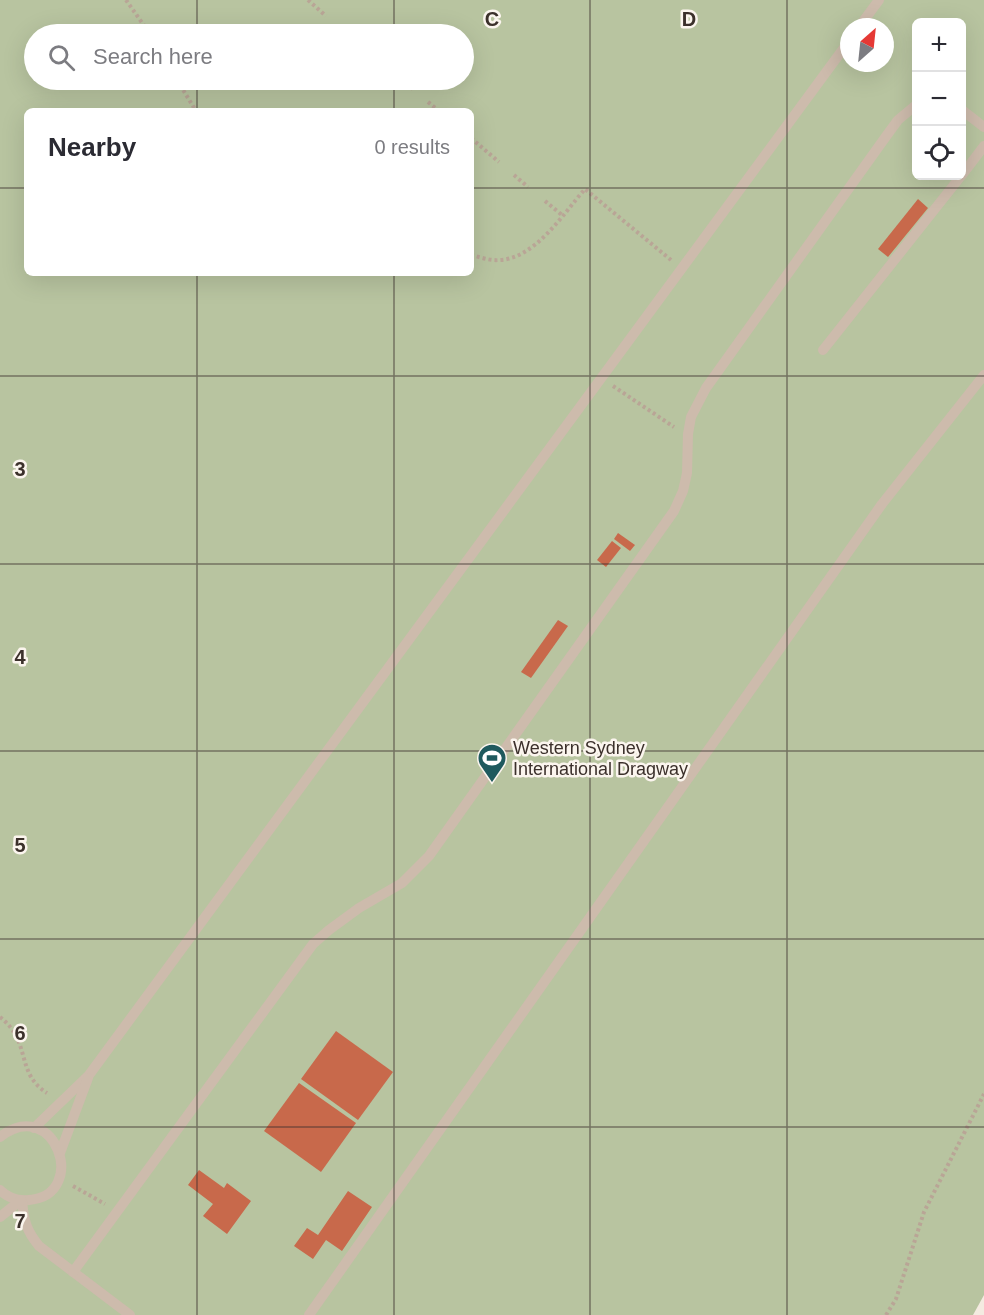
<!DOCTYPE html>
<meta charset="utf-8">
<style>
:root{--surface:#fff;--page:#f2f2f3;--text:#2b2b33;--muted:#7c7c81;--line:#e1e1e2}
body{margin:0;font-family:Arial,sans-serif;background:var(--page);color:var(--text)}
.controls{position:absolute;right:18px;top:18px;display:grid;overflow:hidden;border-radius:9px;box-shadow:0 6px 24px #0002}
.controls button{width:54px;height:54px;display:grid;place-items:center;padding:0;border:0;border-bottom:2px solid var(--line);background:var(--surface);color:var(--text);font:30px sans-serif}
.compass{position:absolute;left:840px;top:18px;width:54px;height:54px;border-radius:50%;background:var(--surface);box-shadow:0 6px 24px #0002;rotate:27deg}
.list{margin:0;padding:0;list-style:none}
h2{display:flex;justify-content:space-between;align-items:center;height:78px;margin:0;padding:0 24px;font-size:26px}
h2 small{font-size:20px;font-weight:400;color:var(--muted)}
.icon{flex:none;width:33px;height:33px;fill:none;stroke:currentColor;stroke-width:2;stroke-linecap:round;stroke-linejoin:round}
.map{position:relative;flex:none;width:984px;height:1315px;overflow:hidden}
.search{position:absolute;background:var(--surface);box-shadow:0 6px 24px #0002;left:24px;top:24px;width:450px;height:66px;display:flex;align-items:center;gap:15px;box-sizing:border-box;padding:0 21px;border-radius:33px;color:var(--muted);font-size:22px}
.panel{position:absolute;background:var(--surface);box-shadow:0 6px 24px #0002;left:24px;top:108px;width:450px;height:168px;border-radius:9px}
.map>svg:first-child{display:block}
.green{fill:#b8c4a0;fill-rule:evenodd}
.building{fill:#c8694b}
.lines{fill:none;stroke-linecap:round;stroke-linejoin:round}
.path{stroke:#b9a596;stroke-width:4;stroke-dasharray:3 3;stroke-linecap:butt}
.service{stroke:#cdbbac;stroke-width:10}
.grid{fill:none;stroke:#3b302b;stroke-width:1.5;stroke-opacity:0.55}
.labels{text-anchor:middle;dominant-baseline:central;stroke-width:5;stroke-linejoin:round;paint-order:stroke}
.poi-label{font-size:18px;fill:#3b302b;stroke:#fbf5ee;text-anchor:start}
.grid-label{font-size:20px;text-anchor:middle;font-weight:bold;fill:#3b302b;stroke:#fbf5ee;stroke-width:5;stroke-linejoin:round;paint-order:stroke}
</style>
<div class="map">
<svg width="984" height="1315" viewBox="0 0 984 1315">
<rect width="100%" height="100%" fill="#f4ebe1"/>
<path class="green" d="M0,0H984V1295L973,1315H0ZM916,22H962V176H916ZM849,27H885V63H849ZM34,34H464V80H34ZM27,111H471V273H27Z"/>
<g class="building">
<polygon points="918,199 928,208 888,257 878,249"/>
<polygon points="618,533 635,545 630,551 614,539"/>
<polygon points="612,541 621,548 606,567 597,560"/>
<polygon points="558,620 568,626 531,678 521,672"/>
<polygon points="336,1031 393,1072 358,1120 301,1079"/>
<polygon points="299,1083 356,1123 321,1172 264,1131"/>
<polygon points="199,1170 224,1188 227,1183 251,1201 227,1234 203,1216 213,1204 188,1185"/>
<polygon points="348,1191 372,1207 342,1251 326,1240 313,1259 294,1246 307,1228 318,1235"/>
</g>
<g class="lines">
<g class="path">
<polyline points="126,0 150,34"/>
<polyline points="308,0 326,16"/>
<polyline points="343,30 349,34"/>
<polyline points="177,80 196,111"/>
<polyline points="402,80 413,89"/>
<polyline points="428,102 439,111"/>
<polyline points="471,138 499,162"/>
<polyline points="514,175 528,187"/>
<polyline points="545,201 562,215"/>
<path d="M471,255C480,257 490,261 499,260C535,259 563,214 585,189L671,260"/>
<polyline points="613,386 674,427"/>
<path d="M0,1017C32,1042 15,1073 47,1093"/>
<polyline points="73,1186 105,1204"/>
<polyline points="886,1315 896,1299 924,1212 984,1094"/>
</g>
<g class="service">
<polyline points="859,27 879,0"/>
<polyline points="962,110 984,127"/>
<polyline points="962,175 984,146"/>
<polyline points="823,350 961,176"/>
<polyline points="34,1128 89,1075 849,41"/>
<path d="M0,1137C55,1094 90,1195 29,1200C19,1201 8,1198 0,1190"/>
<polyline points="60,1153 88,1078"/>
<path d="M22,1201C24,1221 26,1230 39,1246L130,1315"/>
<polyline points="0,1217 21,1200"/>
<polyline points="73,1272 313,944 329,930 359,908 402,883 429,856 674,511 683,491 687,473 688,434 691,417 706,388 887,135 898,120 916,105"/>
<polyline points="309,1315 882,504 984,375"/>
</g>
</g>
<path class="grid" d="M197,0V34M394,0V34M590,0V1315M787,0V1315M197,80V111M394,80V111M0,188H27M471,188H984M197,273V1315M394,273V1315M0,376H984M0,564H984M0,751H984M0,939H984M0,1127H984"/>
<defs>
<g id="stadium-pin" transform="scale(1.5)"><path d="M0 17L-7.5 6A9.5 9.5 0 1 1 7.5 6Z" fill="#1f5a5e" stroke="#fbf5ee"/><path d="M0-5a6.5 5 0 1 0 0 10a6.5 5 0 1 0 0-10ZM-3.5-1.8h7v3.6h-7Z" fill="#fff"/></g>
</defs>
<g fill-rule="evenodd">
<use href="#stadium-pin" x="492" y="758"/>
</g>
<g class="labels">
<g class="poi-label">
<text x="513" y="748">Western Sydney<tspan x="513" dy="21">International Dragway</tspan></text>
</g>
</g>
<g class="grid-label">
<text x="492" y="26">C</text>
<text x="689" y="26">D</text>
<text x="20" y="476">3</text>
<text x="20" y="664">4</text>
<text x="20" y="852">5</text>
<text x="20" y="1040">6</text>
<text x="20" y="1228">7</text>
</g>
</svg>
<div class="controls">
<button>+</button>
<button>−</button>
<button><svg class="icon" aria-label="locate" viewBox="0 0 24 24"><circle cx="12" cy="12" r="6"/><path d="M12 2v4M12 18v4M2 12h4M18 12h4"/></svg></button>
</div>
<svg class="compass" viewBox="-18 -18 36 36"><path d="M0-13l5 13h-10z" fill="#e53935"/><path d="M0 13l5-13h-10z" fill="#7c7c81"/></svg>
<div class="search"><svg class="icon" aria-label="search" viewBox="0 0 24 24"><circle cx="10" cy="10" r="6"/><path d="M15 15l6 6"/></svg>Search here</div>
<section class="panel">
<h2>Nearby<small>0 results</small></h2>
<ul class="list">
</ul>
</section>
</div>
